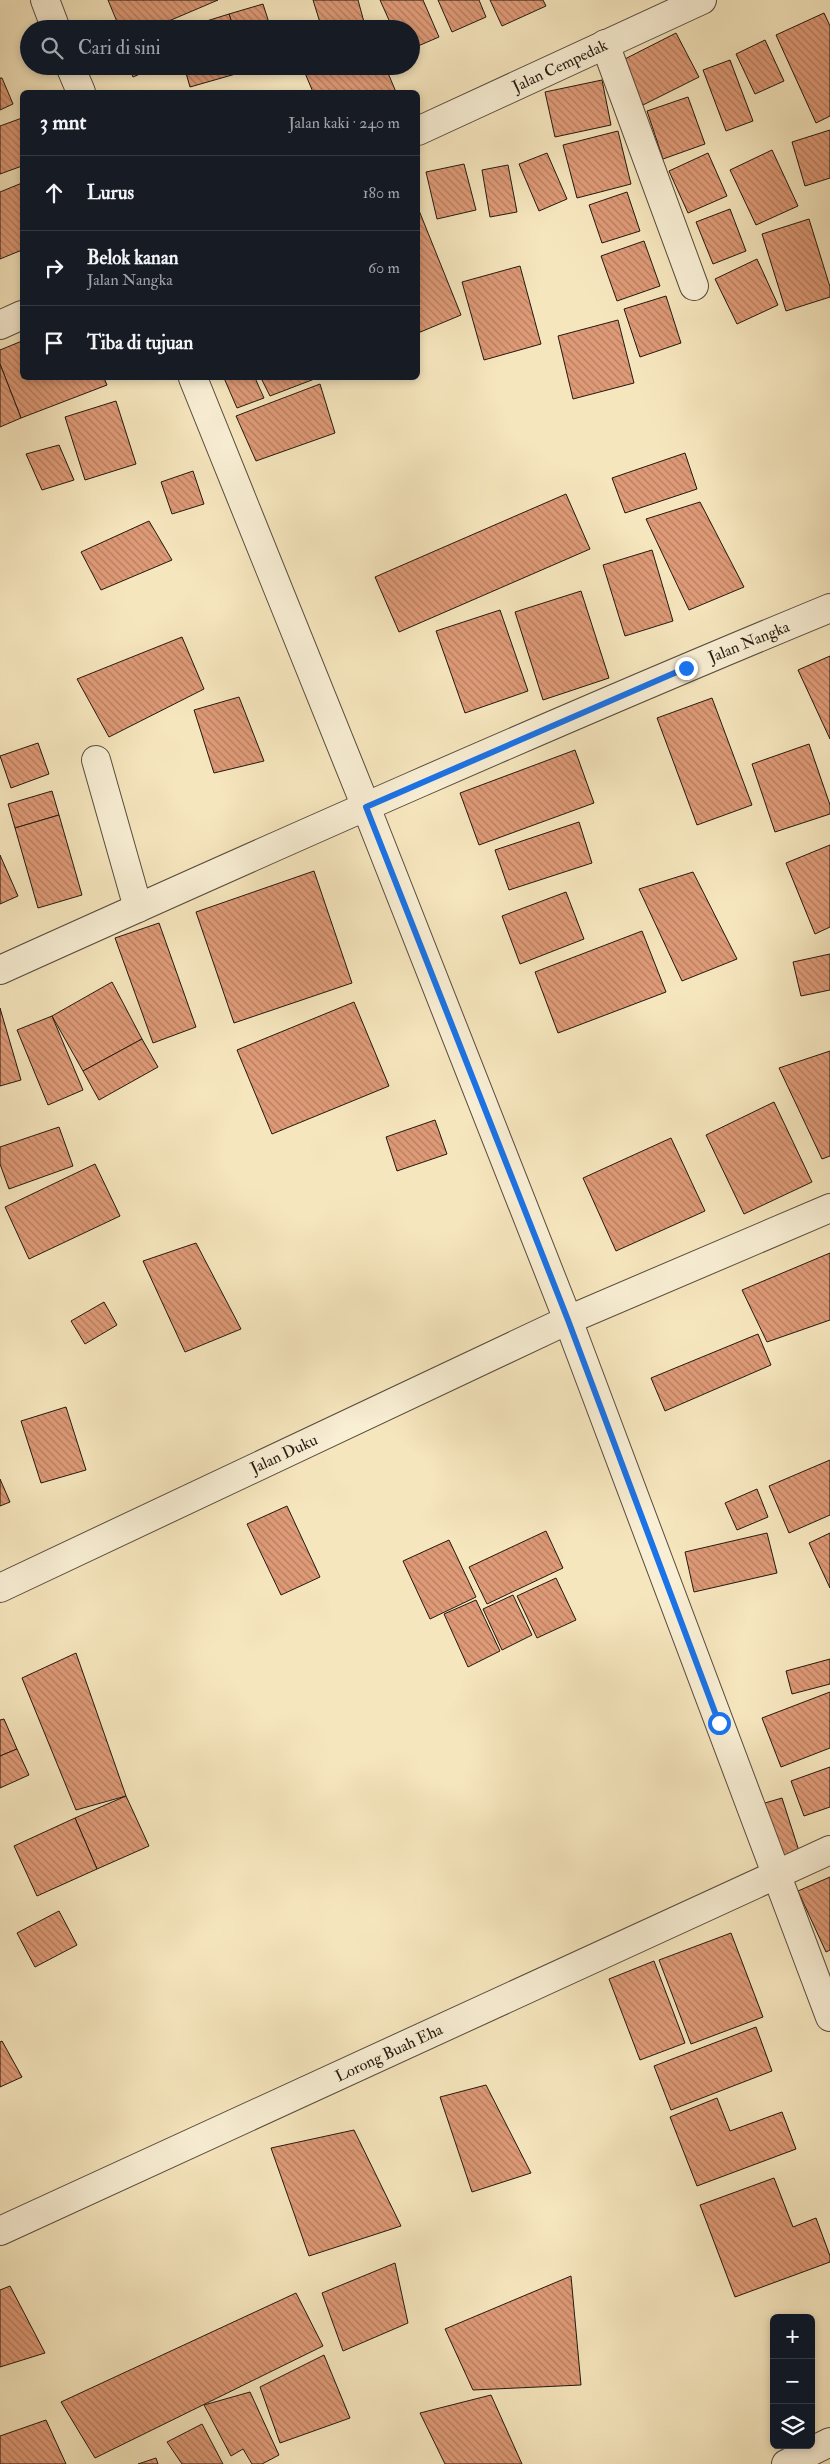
<!DOCTYPE html>
<html lang="id">
<meta charset="utf-8">
<style>
:root{--surface:#171b24;--page:#242831;--text:#f1f3f6;--muted:#9ea1a6;--line:#363941}
body{margin:0;font-family:"IM FELL Double Pica",serif;background:var(--page);color:var(--text)}
.controls{position:absolute;right:15px;bottom:15px;display:grid;overflow:hidden;border-radius:8px;box-shadow:0 2px 8px #0003}
.controls button{width:45px;height:45px;display:grid;place-items:center;padding:0;border:0;border-bottom:1px solid var(--line);background:var(--surface);color:var(--text);font:25px sans-serif}
.stop{position:absolute;width:15px;height:15px;margin:-11px;border:4px solid #1a73e8;border-radius:50%;background:#fff}
.stop.end{background:#1a73e8;border-color:#fff;box-shadow:0 1px 5px #0008}
.list{margin:0;padding:0;list-style:none}
h2{display:flex;justify-content:space-between;align-items:center;height:65px;margin:0;padding:0 20px;font-size:21px}
h2 small{font-size:16px;font-weight:400;color:var(--muted)}
.list li{display:grid;grid-template-columns:32px 1fr auto;gap:15px;align-items:center;box-sizing:border-box;height:75px;padding:0 20px;border-top:1px solid var(--line)}
.list b{display:block;font-size:19px;white-space:nowrap}
.list p{margin:0;font-size:16px;white-space:nowrap;color:var(--muted)}
.list em{font-size:16px;font-style:normal;color:var(--muted)}
.icon{flex:none;width:28px;height:28px;fill:none;stroke:currentColor;stroke-width:2;stroke-linecap:round;stroke-linejoin:round}
.map{position:relative;flex:none;width:830px;height:2464px;overflow:hidden}
.search{position:absolute;background:var(--surface);box-shadow:0 2px 8px #0003;left:20px;top:20px;width:400px;height:55px;display:flex;align-items:center;gap:12px;box-sizing:border-box;padding:0 18px;border-radius:28px;color:var(--muted);font-size:19px}
.panel{position:absolute;background:var(--surface);box-shadow:0 2px 8px #0003;left:20px;top:90px;width:400px;height:290px;border-radius:8px}
.map>svg:first-child{display:block}
.building{fill:url(#building-back-hatch);stroke:#231910}
.lines{fill:none;stroke-linecap:round;stroke-linejoin:round}
.minor-casing{stroke:#584c3c;stroke-width:30}
.tertiary-casing{stroke:#584c3c;stroke-width:30}
.minor{stroke:#f9efd5;stroke-width:28}
.tertiary{stroke:#f9efd5;stroke-width:28}
.route{stroke:#1a73e8;stroke-width:6}
.labels{text-anchor:middle;dominant-baseline:central;stroke-width:4;stroke-linejoin:round;paint-order:stroke}
.street-label{font-size:16px;fill:#231910;stroke:#f9efd5}
</style>
<div class="map">
<svg width="830" height="2464" viewBox="0 0 830 2464">
<defs>
<pattern id="building-back-hatch" width="6" height="6" patternUnits="userSpaceOnUse" patternTransform="scale(1.25)"><rect width="6" height="6" fill="#df9a77"/><path d="M-1 5l2 2M0 0l6 6M5-1l2 2" fill="none" stroke="#b47d60"/></pattern>
</defs>
<rect width="100%" height="100%" fill="#f6e6be"/>
<filter id="stains"><feTurbulence type="fractalNoise" baseFrequency=".004" numOctaves="4"/><feColorMatrix values="0 0 0 0 .2 0 0 0 0 .09 0 0 0 0 .02 0 0 0 .5 -.17"/></filter>
<radialGradient id="worn" r=".72"><stop offset=".6" stop-color="#630" stop-opacity="0"/><stop offset="1" stop-color="#630" stop-opacity=".3"/></radialGradient>
<g class="building">
<polygon points="108,0 218,0 150,29 120,29"/>
<polygon points="313,0 358,0 364,22 339,29 322,29"/>
<polygon points="380,0 423,0 439,37 411,49 411,29 393,29"/>
<polygon points="438,0 479,0 486,17 452,32"/>
<polygon points="490,0 543,0 546,6 502,26"/>
<polygon points="263,4 271,29 234,29 229,14"/>
<polygon points="824,13 830,26 830,116 816,123 776,35"/>
<polygon points="229,14 234,29 181,29"/>
<polygon points="676,33 699,77 641,106 619,62"/>
<polygon points="765,40 784,81 755,94 736,54"/>
<polygon points="730,60 753,121 726,131 703,70"/>
<polygon points="128,66 158,66 133,77"/>
<polygon points="184,66 245,66 246,71 190,87"/>
<polygon points="302,66 385,66 396,92 313,92"/>
<polygon points="0,78 2,78 13,104 0,110"/>
<polygon points="602,80 611,125 555,137 545,92"/>
<polygon points="688,97 705,144 663,159 647,111"/>
<polygon points="22,118 22,166 0,174 0,126"/>
<polygon points="830,130 830,178 805,186 792,142"/>
<polygon points="618,131 631,184 577,198 563,145"/>
<polygon points="772,150 798,206 756,225 730,170"/>
<polygon points="547,153 567,199 539,211 519,164"/>
<polygon points="708,153 727,196 688,213 669,171"/>
<polygon points="464,164 476,210 437,219 426,172"/>
<polygon points="508,165 517,212 490,217 482,170"/>
<polygon points="22,183 22,250 0,259 0,192"/>
<polygon points="627,192 640,231 602,243 589,205"/>
<polygon points="418,208 461,315 418,333"/>
<polygon points="730,209 746,251 713,264 696,222"/>
<polygon points="809,219 830,287 830,297 786,311 762,234"/>
<polygon points="644,241 660,286 617,301 601,256"/>
<polygon points="757,259 778,305 737,324 715,279"/>
<polygon points="520,266 541,344 484,360 462,282"/>
<polygon points="666,296 681,343 640,357 624,309"/>
<polygon points="618,320 634,383 573,399 558,336"/>
<polygon points="22,341 22,378 104,378 107,385 21,418 0,364 0,350"/>
<polygon points="0,364 21,418 0,427"/>
<polygon points="224,378 255,378 264,398 237,408"/>
<polygon points="261,378 317,378 270,396"/>
<polygon points="320,384 335,433 256,461 236,416"/>
<polygon points="116,401 136,464 85,480 65,417"/>
<polygon points="59,445 74,480 42,490 26,454"/>
<polygon points="685,453 697,489 625,513 612,478"/>
<polygon points="193,471 204,504 172,514 161,482"/>
<polygon points="566,494 590,549 399,632 375,577"/>
<polygon points="700,502 744,587 689,610 646,519"/>
<polygon points="149,521 172,560 101,590 81,552"/>
<polygon points="652,550 673,621 625,636 603,565"/>
<polygon points="581,591 609,678 543,700 515,612"/>
<polygon points="500,610 528,691 465,713 436,631"/>
<polygon points="182,637 204,689 109,737 77,679"/>
<polygon points="830,656 830,739 798,670"/>
<polygon points="239,697 264,761 214,773 194,710"/>
<polygon points="712,698 752,805 697,825 657,718"/>
<polygon points="38,743 49,774 11,788 0,756"/>
<polygon points="809,744 830,805 830,814 775,832 752,764"/>
<polygon points="575,750 594,803 479,845 460,793"/>
<polygon points="52,791 59,815 15,828 8,804"/>
<polygon points="59,815 82,895 38,908 15,828"/>
<polygon points="579,822 592,863 509,890 495,850"/>
<polygon points="830,845 830,927 815,934 786,863"/>
<polygon points="0,855 18,896 0,904"/>
<polygon points="314,871 352,983 234,1023 196,912"/>
<polygon points="693,872 737,959 682,981 639,889"/>
<polygon points="566,892 584,939 520,964 502,916"/>
<polygon points="159,923 196,1027 153,1043 115,938"/>
<polygon points="642,931 666,992 558,1033 535,972"/>
<polygon points="830,954 830,990 801,996 793,962"/>
<polygon points="112,982 142,1039 83,1071 52,1016"/>
<polygon points="354,1002 389,1086 272,1134 237,1050"/>
<polygon points="0,1008 21,1080 0,1086"/>
<polygon points="52,1016 83,1090 48,1105 17,1030"/>
<polygon points="142,1039 158,1067 99,1100 83,1071"/>
<polygon points="830,1051 830,1156 822,1159 779,1068"/>
<polygon points="774,1102 812,1182 744,1214 706,1135"/>
<polygon points="435,1120 447,1154 397,1171 386,1137"/>
<polygon points="59,1127 73,1166 9,1189 0,1164 0,1147"/>
<polygon points="671,1138 705,1211 616,1251 583,1178"/>
<polygon points="95,1164 120,1216 29,1259 5,1207"/>
<polygon points="196,1243 241,1329 185,1352 143,1261"/>
<polygon points="830,1253 830,1320 767,1342 742,1290"/>
<polygon points="104,1302 117,1325 85,1344 71,1321"/>
<polygon points="758,1334 771,1365 665,1411 651,1378"/>
<polygon points="66,1407 86,1470 41,1483 21,1421"/>
<polygon points="830,1460 830,1515 789,1533 769,1486"/>
<polygon points="0,1479 10,1502 0,1506"/>
<polygon points="757,1489 768,1517 737,1530 725,1503"/>
<polygon points="287,1506 320,1577 281,1595 247,1524"/>
<polygon points="546,1531 563,1568 487,1604 469,1567"/>
<polygon points="767,1533 777,1573 694,1592 685,1552"/>
<polygon points="830,1533 830,1588 809,1543"/>
<polygon points="449,1540 476,1597 430,1619 403,1561"/>
<polygon points="556,1578 576,1620 537,1638 517,1596"/>
<polygon points="513,1595 532,1635 502,1650 483,1609"/>
<polygon points="476,1600 500,1651 468,1667 444,1614"/>
<polygon points="76,1653 126,1796 76,1810 22,1678"/>
<polygon points="830,1659 830,1684 792,1694 786,1671"/>
<polygon points="830,1692 830,1748 781,1767 762,1718"/>
<polygon points="4,1719 17,1749 0,1756 0,1720"/>
<polygon points="17,1749 29,1775 0,1788 0,1756"/>
<polygon points="830,1767 830,1807 804,1816 791,1781"/>
<polygon points="126,1796 149,1846 97,1869 75,1818"/>
<polygon points="782,1798 799,1851 775,1858 758,1805"/>
<polygon points="75,1818 97,1869 37,1896 14,1846"/>
<polygon points="830,1877 830,1950 826,1952 798,1891"/>
<polygon points="59,1911 77,1945 35,1967 17,1933"/>
<polygon points="731,1933 763,2017 691,2044 659,1960"/>
<polygon points="654,1961 685,2043 640,2060 609,1979"/>
<polygon points="756,2027 772,2071 671,2110 654,2066"/>
<polygon points="2,2041 22,2077 0,2087 0,2042"/>
<polygon points="486,2085 531,2173 472,2192 440,2097"/>
<polygon points="717,2098 730,2131 782,2112 796,2149 697,2186 670,2117"/>
<polygon points="354,2130 401,2226 309,2256 271,2148"/>
<polygon points="774,2178 793,2227 816,2218 830,2256 830,2262 735,2297 700,2205"/>
<polygon points="395,2263 408,2323 343,2351 322,2293"/>
<polygon points="571,2276 581,2385 473,2390 445,2329"/>
<polygon points="10,2286 45,2353 0,2367 0,2290"/>
<polygon points="296,2293 323,2346 95,2458 61,2402"/>
<polygon points="324,2355 350,2418 280,2443 260,2387"/>
<polygon points="250,2392 279,2455 262,2464 252,2464 243,2449 231,2456 204,2405"/>
<polygon points="491,2395 522,2464 445,2464 420,2413"/>
<polygon points="46,2420 66,2464 0,2464 0,2436"/>
<polygon points="202,2424 223,2464 182,2464 167,2442"/>
<polygon points="156,2458 158,2464 138,2464"/>
</g>
<g class="lines">
<g class="minor-casing">
<g id="minor">
<polyline points="605,44 694,286"/>
<polyline points="418,131 702,0"/>
<polyline points="0,325 22,315"/>
<polyline points="96,760 138,908"/>
<path d="M0,970C275,846 551,723 830,608"/>
<polyline points="0,1588 568,1320 830,1208"/>
<polyline points="0,2231 830,1850"/>
<polyline points="786,2464 830,2442"/>
</g>
</g>
<g class="tertiary-casing">
<g id="tertiary">
<polyline points="45,0 56,29"/>
<polyline points="70,66 81,92"/>
<polyline points="193,378 366,807 568,1320 830,2017"/>
</g>
</g>
<use href="#minor" class="minor"/>
<use href="#tertiary" class="tertiary"/>
</g>
<g class="lines">
<polyline class="route" points="686,668 366,807 568,1320 719,1723"/>
</g>
<g class="labels">
<g class="street-label">
<text transform="translate(560 66) rotate(-25)">Jalan Cempedak</text>
<text transform="translate(749 642) rotate(-22)">Jalan Nangka</text>
<text transform="translate(284 1454) rotate(-25)">Jalan Duku</text>
<text transform="translate(389 2053) rotate(-25)">Lorong Buah Eha</text>
</g>
</g>
<rect width="100%" height="100%" filter="url(#stains)"/>
<rect width="100%" height="100%" fill="url(#worn)"/>
</svg>
<div class="controls">
<button>+</button>
<button>−</button>
<button><svg class="icon" aria-label="layers" viewBox="0 0 24 24"><path d="M12 4l9 5-9 5-9-5zM3 14l9 5 9-5"/></svg></button>
</div>
<div class="stop" style="left:719px;top:1723px"></div>
<div class="stop end" style="left:686px;top:668px"></div>
<div class="search"><svg class="icon" aria-label="search" viewBox="0 0 24 24"><circle cx="10" cy="10" r="6"/><path d="M15 15l6 6"/></svg>Cari di sini</div>
<section class="panel">
<h2>3 mnt<small>Jalan kaki · 240 m</small></h2>
<ul class="list">
<li><svg class="icon" aria-label="ahead" viewBox="0 0 24 24"><path d="M12 20V5M6 11l6-6 6 6"/></svg><div><b>Lurus</b></div><em>180 m</em></li>
<li><svg class="icon" aria-label="right" viewBox="0 0 24 24"><path d="M7 20v-9h11M14 6l5 5-5 5"/></svg><div><b>Belok kanan</b><p>Jalan Nangka</p></div><em>60 m</em></li>
<li><svg class="icon" aria-label="arrive" viewBox="0 0 24 24"><path d="M6 21V4h12l-3 4 3 4H6"/></svg><div><b>Tiba di tujuan</b></div></li>
</ul>
</section>
</div>
